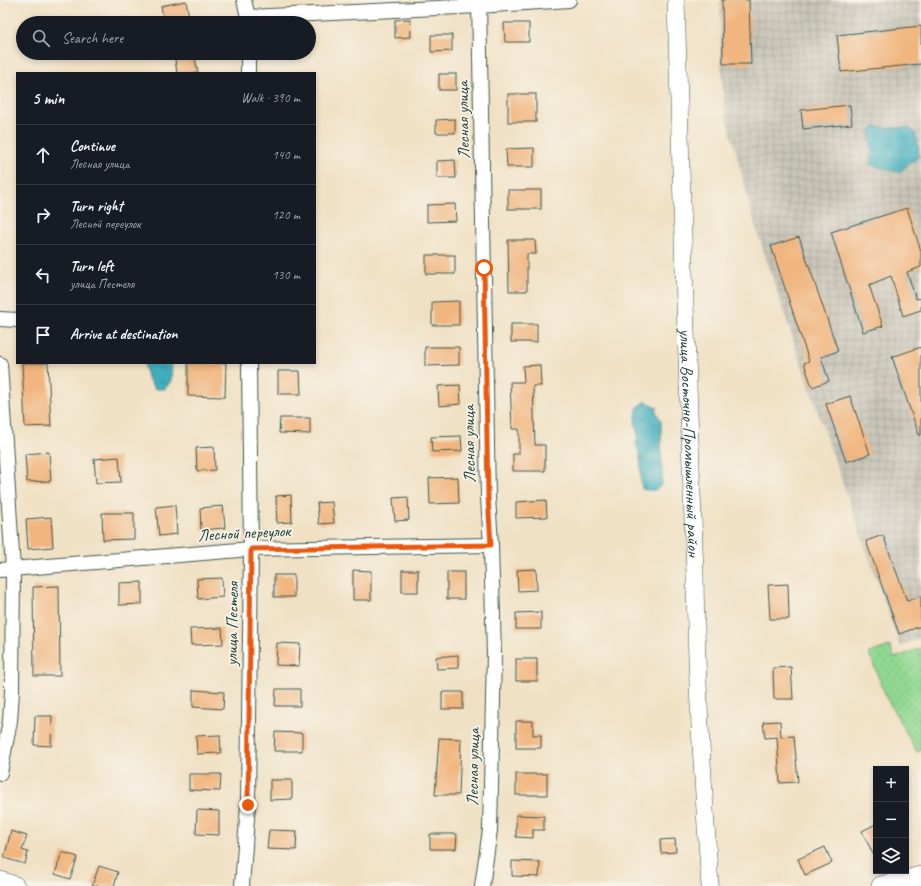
<!DOCTYPE html>
<meta charset="utf-8">
<style>
:root{--surface:#171b24;--page:#20242c;--text:#f1f3f6;--muted:#9ea1a6;--line:#363941}
body{margin:0;font-family:Caveat,sans-serif;background:var(--page);color:var(--text)}
.controls{position:absolute;right:12px;bottom:12px;display:grid;overflow:hidden;border-radius:0px;box-shadow:0 2px 6px #0003}
.controls button{width:36px;height:36px;display:grid;place-items:center;padding:0;border:0;border-bottom:1px solid var(--line);background:var(--surface);color:var(--text);font:20px sans-serif}
.stop{position:absolute;width:12px;height:12px;margin:-9px;border:3px solid #ea580c;border-radius:50%;background:#fff}
.stop.end{background:#ea580c;border-color:#fff;box-shadow:0 1px 4px #0008}
.list{margin:0;padding:0;list-style:none}
h2{display:flex;justify-content:space-between;align-items:center;height:52px;margin:0;padding:0 16px;font-size:17px}
h2 small{font-size:13px;font-weight:400;color:var(--muted)}
.list li{display:grid;grid-template-columns:26px 1fr auto;gap:12px;align-items:center;box-sizing:border-box;height:60px;padding:0 16px;border-top:1px solid var(--line)}
.list b{display:block;font-size:15px;white-space:nowrap}
.list p{margin:0;font-size:13px;white-space:nowrap;color:var(--muted)}
.list em{font-size:13px;font-style:normal;color:var(--muted)}
.icon{flex:none;width:22px;height:22px;fill:none;stroke:currentColor;stroke-width:2;stroke-linecap:round;stroke-linejoin:round}
.map{position:relative;flex:none;width:921px;height:886px;overflow:hidden}
.search{position:absolute;background:var(--surface);box-shadow:0 2px 6px #0003;left:16px;top:16px;width:300px;height:44px;display:flex;align-items:center;gap:10px;box-sizing:border-box;padding:0 14px;border-radius:22px;color:var(--muted);font-size:15px}
.panel{position:absolute;background:var(--surface);box-shadow:0 2px 6px #0003;left:16px;top:72px;width:300px;height:292px;border-radius:0px}
.map>svg:first-child{display:block}
.industrial{fill:url(#industrial-grid)}
.grass{fill:url(#grass-dots);stroke:#588a63}
.water{fill:url(#water-ripples);stroke:#307679}
.building{fill:#f1b67f}
.lines{fill:none;stroke-linecap:round;stroke-linejoin:round}
.minor-casing{stroke:#3e564a;stroke-width:16}
.tertiary-casing{stroke:#3e564a;stroke-width:18}
.secondary-casing{stroke:#3e564a;stroke-width:20}
.minor{stroke:#fff;stroke-width:14}
.tertiary{stroke:#fff;stroke-width:17}
.secondary{stroke:#fff;stroke-width:19}
.route{stroke:#ea580c;stroke-width:5}
.labels{text-anchor:middle;dominant-baseline:central;stroke-width:3.5;stroke-linejoin:round;paint-order:stroke}
.street-label{font-size:17px;fill:#1f3d34;stroke:#f7f3e8}
</style>
<div class="map">
<svg width="921" height="886" viewBox="0 0 921 886">
<defs>
<pattern id="industrial-grid" width="8" height="8" patternUnits="userSpaceOnUse"><rect width="8" height="8" fill="#c8c4b8"/><path d="M0 4h8M4 0v8" fill="none" stroke="#aba99f"/></pattern>
<pattern id="grass-dots" width="8" height="8" patternUnits="userSpaceOnUse"><rect width="8" height="8" fill="#90d892"/><path d="M2 2h.1M6 6h.1" fill="none" stroke="#7cba7e" stroke-width="1.8" stroke-linecap="round"/></pattern>
<pattern id="water-ripples" width="26" height="14" patternUnits="userSpaceOnUse"><rect width="26" height="14" fill="#41aebe"/><path d="M2 4q2-2 4 0t4 0M15 11q2-2 4 0t4 0" fill="none" stroke="#368f9b"/></pattern>
</defs>
<rect width="100%" height="100%" fill="#f7f3e8"/>
<filter id="ink" filterUnits="userSpaceOnUse"><feTurbulence type="fractalNoise" baseFrequency=".025" numOctaves="2"/><feDisplacementMap in="SourceGraphic" scale="8" xChannelSelector="R" yChannelSelector="G"/><feConvolveMatrix kernelMatrix="1 2 1 2 8 2 1 2 1" color-interpolation-filters="sRGB"/></filter>
<filter id="wash" filterUnits="userSpaceOnUse"><feTurbulence type="fractalNoise" baseFrequency=".012" numOctaves="4" result="noise"/><feDisplacementMap in="SourceGraphic" scale="16" xChannelSelector="R" yChannelSelector="G"/><feGaussianBlur stdDeviation="0.9" result="paint"/><feColorMatrix in="noise" values="0 0 0 0 0 0 0 0 0 0 0 0 0 0 0 0 0 1.4 0 .05"/><feComposite in="paint" operator="in"/></filter>
<g filter="url(#wash)">
<rect width="100%" height="100%" fill="#f0e1c4"/>
<polygon class="industrial" points="720,0 921,0 921,638 900,646 809,387 755,225 725,111 721,65"/>
<polygon class="grass" points="890,646 894,658 921,648 921,750 917,752 887,699 869,653"/>
<g class="water">
<path d="M875,127L908,128C918,130 917,145 919,155L915,160L908,163L905,168L899,172L870,165L872,148L870,140V130Z"/>
<polygon points="144,363 172,363 171,381 165,389 155,389 147,378"/>
<path d="M646,401L658,408L656,411L661,421L662,484C656,492 651,491 642,489C639,474 643,458 636,444L638,436L635,424L637,408Z"/>
</g>
<g id="blocks">
<g class="building">
<polygon points="722,0 749,0 751,64 723,64"/>
<polygon points="186,1 189,17 164,22 161,6"/>
<polygon points="410,19 411,37 395,38 395,20"/>
<polygon points="504,23 529,23 529,42 505,42"/>
<polygon points="921,26 921,64 841,72 837,35"/>
<polygon points="431,35 452,35 452,51 431,52"/>
<polygon points="174,53 194,53 198,73 177,73"/>
<rect x="439" y="74" width="17" height="16"/>
<rect x="508" y="94" width="28" height="28"/>
<polygon points="850,105 852,124 803,129 801,110"/>
<polygon points="455,119 455,133 436,133 436,120"/>
<polygon points="534,148 534,167 507,167 506,149"/>
<polygon points="455,160 456,178 437,178 437,161"/>
<rect x="508" y="190" width="33" height="19"/>
<polygon points="455,204 456,221 427,222 427,205"/>
<polygon points="907,208 921,251 921,267 907,272 916,299 921,298 921,310 903,316 891,276 869,285 883,326 863,332 831,232"/>
<polygon points="799,237 838,351 821,357 829,381 812,387 804,363 809,361 771,246"/>
<polygon points="508,240 535,240 536,254 527,254 527,291 509,291"/>
<rect x="426" y="255" width="29" height="19"/>
<polygon points="459,301 459,325 432,325 432,302"/>
<rect x="511" y="324" width="26" height="18"/>
<polygon points="425,347 459,347 459,365 425,366"/>
<polygon points="921,347 921,435 919,435 892,357"/>
<polygon points="22,363 48,363 51,426 25,427"/>
<polygon points="188,363 226,363 225,397 188,396"/>
<polygon points="540,365 541,386 533,386 535,445 545,445 545,471 513,471 513,454 519,454 519,429 512,429 510,382 524,382 523,366"/>
<polygon points="278,371 300,371 301,394 278,394"/>
<polygon points="460,385 461,404 439,406 438,386"/>
<polygon points="850,396 870,454 846,462 826,404"/>
<polygon points="280,418 310,418 310,434 279,433"/>
<polygon points="461,436 462,451 432,452 431,437"/>
<polygon points="214,447 215,470 197,471 196,448"/>
<polygon points="49,452 51,481 27,482 25,454"/>
<polygon points="119,457 121,482 96,483 94,459"/>
<polygon points="458,477 459,503 430,504 429,478"/>
<polygon points="291,495 292,522 277,523 276,496"/>
<polygon points="408,497 409,520 395,521 393,498"/>
<polygon points="546,500 547,517 516,518 516,502"/>
<polygon points="332,502 334,523 319,524 317,503"/>
<polygon points="175,505 177,534 159,536 156,507"/>
<polygon points="223,506 225,528 201,530 200,508"/>
<polygon points="102,513 134,513 134,539 103,540"/>
<polygon points="51,517 53,547 28,549 26,519"/>
<polygon points="883,535 907,601 921,596 921,626 899,634 866,541"/>
<polygon points="536,569 537,590 518,591 517,570"/>
<polygon points="353,570 371,571 371,600 353,600"/>
<rect x="402" y="570" width="16" height="22"/>
<rect x="447" y="572" width="17" height="27"/>
<rect x="274" y="575" width="20" height="22"/>
<polygon points="222,578 223,597 198,599 197,579"/>
<polygon points="142,582 142,604 119,605 119,583"/>
<polygon points="788,584 789,619 770,619 768,585"/>
<polygon points="59,586 60,676 34,676 33,587"/>
<polygon points="541,612 541,629 516,629 516,613"/>
<polygon points="222,628 223,644 191,645 190,629"/>
<polygon points="277,643 300,644 299,666 276,665"/>
<polygon points="458,655 458,668 437,669 436,657"/>
<rect x="516" y="659" width="21" height="22"/>
<polygon points="791,667 793,699 774,699 773,668"/>
<polygon points="276,689 300,689 300,706 275,706"/>
<polygon points="193,690 224,692 223,709 193,707"/>
<rect x="442" y="692" width="21" height="17"/>
<polygon points="35,716 52,716 51,746 34,745"/>
<polygon points="516,721 533,721 533,735 541,735 541,748 516,748"/>
<polygon points="780,721 781,737 794,736 798,782 780,783 777,737 765,738 763,722"/>
<polygon points="275,732 302,733 302,751 274,751"/>
<polygon points="220,735 221,753 197,754 196,736"/>
<polygon points="439,738 461,739 459,795 435,795"/>
<polygon points="189,774 221,774 220,791 189,790"/>
<rect x="516" y="774" width="31" height="21"/>
<polygon points="270,780 292,780 292,799 270,800"/>
<polygon points="197,810 219,811 219,835 196,834"/>
<polygon points="516,815 544,816 544,830 533,830 533,838 516,837"/>
<polygon points="876,824 876,860 862,831"/>
<polygon points="269,830 297,831 296,850 267,849"/>
<polygon points="11,831 27,836 22,850 28,852 25,864 4,858"/>
<polygon points="430,834 457,834 456,849 430,849"/>
<polygon points="675,839 676,852 661,853 660,840"/>
<polygon points="825,847 832,863 805,875 798,859"/>
<polygon points="62,852 78,857 70,879 55,874"/>
<polygon points="512,861 540,862 539,877 512,876"/>
<polygon points="99,866 118,872 114,886 92,886"/>
</g>
</g>
</g>
<g filter="url(#ink)">
<use href="#blocks" fill-opacity="0" stroke="#3e564a" stroke-width="1"/>
<g class="lines">
<g class="minor-casing">
<g id="minor">
<polyline points="244,0 248,17 248,23"/>
<polyline points="479,0 488,497 491,545 494,654 490,830 482,886"/>
<polyline points="248,17 479,6 569,0"/>
<polyline points="248,53 248,73"/>
<polyline points="0,319 17,320"/>
<polyline points="0,364 13,569 12,691 10,721 0,773"/>
<polyline points="0,570 251,549 491,545"/>
<polyline points="242,886 248,805 251,549 249,363"/>
</g>
</g>
<g class="tertiary-casing">
<g id="tertiary">
<path id="s1" d="M676,0L685,304L695,574C696,678 703,782 710,886"/>
</g>
</g>
<g class="secondary-casing">
<g id="secondary">
<polyline points="0,881 15,886"/>
<polyline points="881,886 921,876"/>
</g>
</g>
<use href="#minor" class="minor"/>
<use href="#tertiary" class="tertiary"/>
<use href="#secondary" class="secondary"/>
</g>
</g>
<g class="lines" filter="url(#ink)">
<polyline class="route" points="248,805 251,549 491,545 488,497 484,268"/>
</g>
<g class="labels">
<g class="street-label">
<text transform="translate(463 120) rotate(-91)">Лесная улица</text>
<text stroke="none"><textPath href="#s1" startOffset="443">улица Восточно-Промышленный район</textPath></text>
<text transform="translate(469 444) rotate(-91)">Лесная улица</text>
<text transform="translate(244 533) rotate(-3)">Лесной переулок</text>
<text transform="translate(232 624) rotate(-89)">улица Пестеля</text>
<text transform="translate(473 767) rotate(-89)">Лесная улица</text>
</g>
</g>
</svg>
<div class="controls">
<button>+</button>
<button>−</button>
<button><svg class="icon" aria-label="layers" viewBox="0 0 24 24"><path d="M12 4l9 5-9 5-9-5zM3 14l9 5 9-5"/></svg></button>
</div>
<div class="stop" style="left:484px;top:268px"></div>
<div class="stop end" style="left:248px;top:805px"></div>
<div class="search"><svg class="icon" aria-label="search" viewBox="0 0 24 24"><circle cx="10" cy="10" r="6"/><path d="M15 15l6 6"/></svg>Search here</div>
<section class="panel">
<h2>5 min<small>Walk · 390 m</small></h2>
<ul class="list">
<li><svg class="icon" aria-label="ahead" viewBox="0 0 24 24"><path d="M12 20V5M6 11l6-6 6 6"/></svg><div><b>Continue</b><p>Лесная улица</p></div><em>140 m</em></li>
<li><svg class="icon" aria-label="right" viewBox="0 0 24 24"><path d="M7 20v-9h11M14 6l5 5-5 5"/></svg><div><b>Turn right</b><p>Лесной переулок</p></div><em>120 m</em></li>
<li><svg class="icon" aria-label="left" viewBox="0 0 24 24"><path d="M17 20v-9H6M10 6l-5 5 5 5"/></svg><div><b>Turn left</b><p>улица Пестеля</p></div><em>130 m</em></li>
<li><svg class="icon" aria-label="arrive" viewBox="0 0 24 24"><path d="M6 21V4h12l-3 4 3 4H6"/></svg><div><b>Arrive at destination</b></div></li>
</ul>
</section>
</div>
